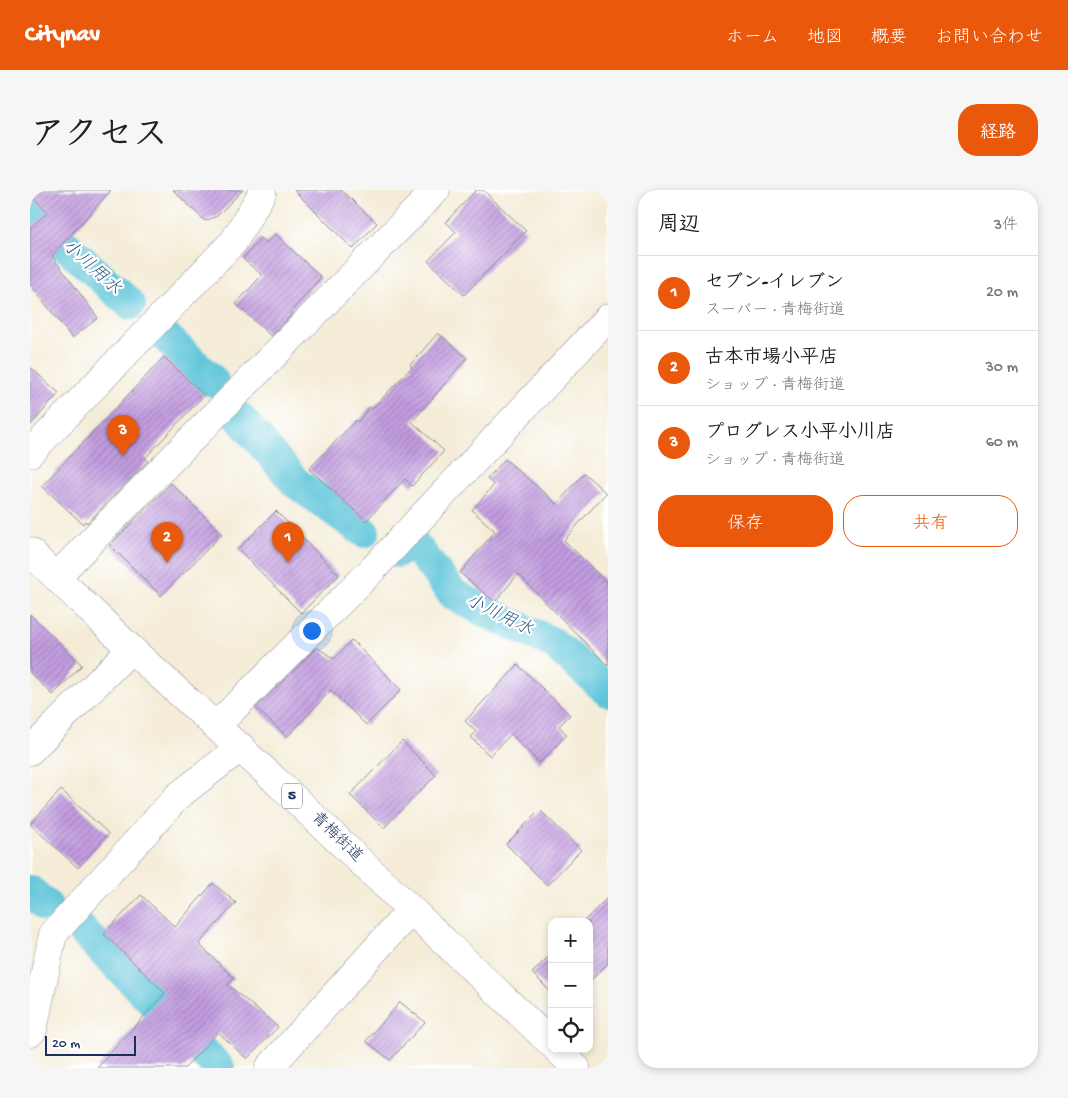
<!DOCTYPE html>
<html lang="ja">
<meta charset="utf-8">
<style>
:root{--surface:#fff;--page:#f6f6f6;--text:#202124;--muted:#757577;--line:#e0e0e0;--accent:#ea580c}
body{margin:0;font-family:"Gochi Hand","Klee One",sans-serif;background:var(--page);color:var(--text)}
.controls{position:absolute;right:15px;bottom:15px;display:grid;overflow:hidden;border-radius:10px;box-shadow:0 2px 8px #0003}
.controls button{width:45px;height:45px;display:grid;place-items:center;padding:0;border:0;border-bottom:1px solid var(--line);background:var(--surface);color:var(--text);font:25px sans-serif}
.scale{position:absolute;left:15px;bottom:12px;width:91px;box-sizing:border-box;padding-left:5px;border:2px solid #1b2f5e;border-top:0;font-size:14px;line-height:18px;white-space:nowrap;color:#1b2f5e;-webkit-text-stroke:4px #fff;paint-order:stroke}
.you{position:absolute;left:281px;top:440px;width:18px;height:18px;margin:-12px;border:4px solid #fff;border-radius:50%;background:#1a73e8;box-shadow:0 0 0 8px #1a73e833}
.badge{display:grid;place-items:center;width:32px;height:32px;border-radius:50%;background:var(--accent);color:#fff;font-size:16px;font-weight:700}
.pin{position:absolute;translate:-50% -41px;filter:drop-shadow(0 1px 2px #0008)}
.pin::after{content:'';position:absolute;top:26px;width:18px;height:15px;background:inherit;clip-path:polygon(0 0,100% 0,50% 100%)}
.list{margin:0;padding:0;list-style:none}
h2{display:flex;justify-content:space-between;align-items:center;height:65px;margin:0;padding:0 20px;font-size:21px}
h2 small{font-size:16px;font-weight:400;color:var(--muted)}
.list li{display:grid;grid-template-columns:32px 1fr auto;gap:15px;align-items:center;box-sizing:border-box;height:75px;padding:0 20px;border-top:1px solid var(--line)}
.list b{display:block;font-size:19px;white-space:nowrap}
.list p{margin:0;font-size:16px;white-space:nowrap;color:var(--muted)}
.list em{font-size:16px;font-style:normal;color:var(--muted)}
.actions{display:flex;gap:10px;padding:15px 20px}
.actions a{flex:1;padding:11px 0;border:1px solid var(--accent);border-radius:20px;text-align:center;font-size:18px;color:var(--accent)}
.actions .main{background:var(--accent);color:#fff}
.icon{flex:none;width:28px;height:28px;fill:none;stroke:currentColor;stroke-width:2;stroke-linecap:round;stroke-linejoin:round}
.map{position:relative;flex:none;width:578px;height:878px;overflow:hidden;border-radius:20px}
header{display:flex;align-items:center;gap:30px;box-sizing:border-box;height:70px;padding:0 25px;background:var(--accent);color:#fff}
header strong{font-size:24px}
nav{display:flex;gap:28px;margin-inline-start:auto;font-size:18px}
.intro{display:flex;align-items:center;justify-content:space-between;box-sizing:border-box;height:120px;padding:0 30px}
h1{margin:0;font-size:35px}
.button{padding:12px 22px;border-radius:20px;background:var(--accent);color:#fff;font-size:18px;font-weight:700}
main{display:flex;gap:30px;padding:0 30px}
aside{flex:1;background:var(--surface);border-radius:20px;box-shadow:0 2px 8px #0003}
.map>svg:first-child{display:block}
.lines{fill:none;stroke-linecap:round;stroke-linejoin:round}
.canal{stroke:#5cc4d9;stroke-width:32}
.building{fill:url(#building-hatch)}
.minor-casing{stroke:#888e9a;stroke-width:29}
.primary-casing{stroke:#888e9a;stroke-width:29}
.minor{stroke:#fff;stroke-width:28}
.primary{stroke:#fff;stroke-width:28}
.labels{text-anchor:middle;dominant-baseline:central;stroke-width:4.5;stroke-linejoin:round;paint-order:stroke}
.shield{fill:#fff;stroke:#5f6d8e;stroke-width:1}
.shield-label{font-size:15px;font-weight:bold;fill:#1b2f5e}
.street-label{font-size:16px;fill:#1b2f5e;stroke:#fff}
.water-label{font-size:18px;font-style:italic;fill:#2e5c83;stroke:#fff}
</style>
<header>
<strong>Citynav</strong>
<nav><a>ホーム</a><a>地図</a><a>概要</a><a>お問い合わせ</a></nav>
</header>
<div class="intro"><h1>アクセス</h1><a class="button">経路</a></div>
<main>
<div class="map">
<svg width="578" height="878" viewBox="0 0 578 878">
<defs>
<pattern id="building-hatch" width="6" height="6" patternUnits="userSpaceOnUse" patternTransform="scale(1.25)"><rect width="6" height="6" fill="#c39de0"/><path d="M-1 1l2-2M0 6l6-6M5 7l2-2" fill="none" stroke="#9e80b9"/></pattern>
</defs>
<rect width="100%" height="100%" fill="#fff"/>
<filter id="ink" filterUnits="userSpaceOnUse"><feTurbulence type="fractalNoise" baseFrequency=".02" numOctaves="2"/><feDisplacementMap in="SourceGraphic" scale="10" xChannelSelector="R" yChannelSelector="G"/><feConvolveMatrix kernelMatrix="1 2 1 2 8 2 1 2 1" color-interpolation-filters="sRGB"/></filter>
<filter id="wash" filterUnits="userSpaceOnUse"><feTurbulence type="fractalNoise" baseFrequency=".0096" numOctaves="4" result="noise"/><feDisplacementMap in="SourceGraphic" scale="20" xChannelSelector="R" yChannelSelector="G"/><feGaussianBlur stdDeviation="1.12" result="paint"/><feColorMatrix in="noise" values="0 0 0 0 0 0 0 0 0 0 0 0 0 0 0 0 0 1.4 0 .05"/><feComposite in="paint" operator="in"/></filter>
<g filter="url(#wash)">
<rect width="100%" height="100%" fill="#f4ecd7"/>
<g class="lines">
<g class="canal">
<polyline points="0,23 100,114"/>
<polyline points="137,148 183,191"/>
<polyline points="209,227 266,293 334,342"/>
<polyline points="367,362 384,354 423,404 452,420 523,453 578,501"/>
<polyline points="0,701 17,716"/>
<polyline points="50,738 189,878"/>
</g>
</g>
<g id="blocks">
<g class="building">
<polygon points="0,0 81,0 22,66 68,128 42,148 0,94 0,38 18,22 0,5"/>
<polygon points="143,0 213,0 187,26 175,31"/>
<polygon points="264,0 311,0 347,33 323,59"/>
<polygon points="446,0 453,0 496,41 434,105 398,71 426,42 416,32"/>
<polygon points="245,44 291,87 260,123 262,124 241,146 206,114 232,85 213,69 230,48 236,53"/>
<polygon points="408,143 437,168 382,232 414,261 382,296 375,289 336,331 279,279 326,230 328,232 339,217 342,219 382,177 380,175"/>
<polygon points="134,167 174,205 115,268 118,271 57,333 55,331 53,334 12,296"/>
<polygon points="0,177 29,203 0,236"/>
<polygon points="475,269 527,314 554,283 576,303 534,350 578,394 578,476 488,384 465,412 430,383 465,341 442,320 464,295 457,289"/>
<polygon points="141,293 192,344 131,406 80,355"/>
<polygon points="246,321 309,385 271,423 208,359"/>
<polygon points="0,424 52,475 23,505 0,483"/>
<polygon points="322,450 371,500 336,535 301,500 257,547 226,518 287,457 304,469"/>
<polygon points="488,475 540,525 529,536 537,545 509,573 481,544 460,566 441,547 446,542 435,531"/>
<polygon points="372,551 406,585 354,638 320,605"/>
<polygon points="31,600 79,644 48,678 0,634"/>
<polygon points="510,620 551,660 517,695 476,654"/>
<polygon points="183,693 206,713 169,754 204,788 198,795 248,837 217,869 188,842 155,878 67,878 135,803 74,744 111,705 145,737"/>
<polygon points="578,707 578,773 559,792 559,732 553,732"/>
<polygon points="522,763 522,803 502,783"/>
<polygon points="370,812 395,832 360,870 336,851"/>
</g>
</g>
</g>
<g filter="url(#ink)">
<use href="#blocks" fill-opacity="0" stroke="#888e9a" stroke-width="1"/>
<g class="lines">
<g class="minor-casing">
<g id="minor">
<polyline points="0,263 204,51 232,3"/>
<polyline points="26,387 406,0"/>
<polyline points="186,536 344,378 578,128"/>
<polyline points="0,561 101,459"/>
<polyline points="0,843 3,840 23,744 148,606 211,557"/>
<polyline points="239,878 381,720"/>
</g>
</g>
<g class="primary-casing">
<g id="primary">
<polyline points="0,362 101,459 244,589 522,854"/>
<polyline points="527,859 546,878"/>
</g>
</g>
<use href="#minor" class="minor"/>
<use href="#primary" class="primary"/>
</g>
</g>
<g class="labels">
<rect class="shield" x="252" y="593.5" width="20" height="25" rx="4"/>
<g class="shield-label">
<text x="262" y="606">5</text>
</g>
<g class="street-label">
<text transform="translate(306 648) rotate(44)">青梅街道</text>
</g>
<g class="water-label">
<text transform="translate(61 78) rotate(42)">小川用水</text>
<text transform="translate(469 426) rotate(26)">小川用水</text>
</g>
</g>
</svg>
<div class="controls">
<button>+</button>
<button>−</button>
<button><svg class="icon" aria-label="locate" viewBox="0 0 24 24"><circle cx="12" cy="12" r="6"/><path d="M12 2v4M12 18v4M2 12h4M18 12h4"/></svg></button>
</div>
<div class="scale">20 m</div>
<div class="you"></div>
<div class="pin badge" style="left:258px;top:373px">1</div>
<div class="pin badge" style="left:137px;top:373px">2</div>
<div class="pin badge" style="left:93px;top:266px">3</div>
</div>
<aside>
<h2>周辺<small>3件</small></h2>
<ul class="list">
<li><span class="badge">1</span><div><b>セブン-イレブン</b><p>スーパー · 青梅街道</p></div><em>20 m</em></li>
<li><span class="badge">2</span><div><b>古本市場小平店</b><p>ショップ · 青梅街道</p></div><em>30 m</em></li>
<li><span class="badge">3</span><div><b>プログレス小平小川店</b><p>ショップ · 青梅街道</p></div><em>60 m</em></li>
</ul>
<div class="actions"><a class="main">保存</a><a>共有</a></div>
</aside>
</main>
